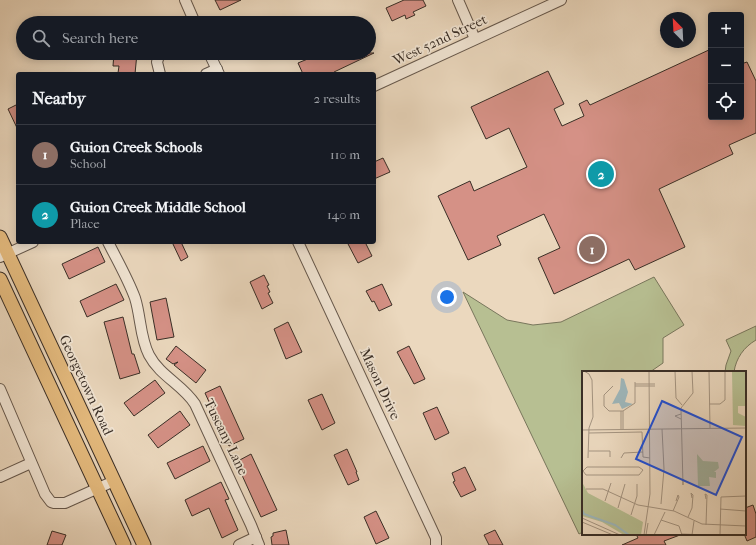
<!DOCTYPE html>
<meta charset="utf-8">
<style>
:root{--surface:#171b24;--page:#20242c;--text:#f1f3f6;--muted:#9ea1a6;--line:#363941;--accent:#c59692}
body{margin:0;font-family:"IM FELL French Canon",serif;background:var(--page);color:var(--text)}
.controls{position:absolute;right:12px;top:12px;display:grid;overflow:hidden;border-radius:4px;box-shadow:0 2px 10px #0003}
.controls button{width:36px;height:36px;display:grid;place-items:center;padding:0;border:0;border-bottom:1px solid var(--line);background:var(--surface);color:var(--text);font:20px sans-serif}
.compass{position:absolute;left:660px;top:12px;width:36px;height:36px;border-radius:50%;background:var(--surface);box-shadow:0 2px 10px #0003;rotate:336deg}
.you{position:absolute;left:447px;top:297px;width:14px;height:14px;margin:-10px;border:3px solid #fff;border-radius:50%;background:#1a73e8;box-shadow:0 0 0 6px #1a73e833}
.badge{display:grid;place-items:center;width:26px;height:26px;border-radius:50%;background:var(--accent);color:#fff;font-size:13px;font-weight:700}
.pin{position:absolute;translate:-50% -50%;border:2px solid #fff;box-shadow:0 1px 4px #0006}
.list{margin:0;padding:0;list-style:none}
h2{display:flex;justify-content:space-between;align-items:center;height:52px;margin:0;padding:0 16px;font-size:17px}
h2 small{font-size:13px;font-weight:400;color:var(--muted)}
.list li{display:grid;grid-template-columns:26px 1fr auto;gap:12px;align-items:center;box-sizing:border-box;height:60px;padding:0 16px;border-top:1px solid var(--line)}
.list b{display:block;font-size:15px;white-space:nowrap}
.list p{margin:0;font-size:13px;white-space:nowrap;color:var(--muted)}
.list em{font-size:13px;font-style:normal;color:var(--muted)}
.icon{flex:none;width:22px;height:22px;fill:none;stroke:currentColor;stroke-width:2;stroke-linecap:round;stroke-linejoin:round}
.map{position:relative;flex:none;width:756px;height:545px;overflow:hidden}
.search{position:absolute;background:var(--surface);box-shadow:0 2px 10px #0003;left:16px;top:16px;width:360px;height:44px;display:flex;align-items:center;gap:10px;box-sizing:border-box;padding:0 14px;border-radius:22px;color:var(--muted);font-size:15px}
.panel{position:absolute;background:var(--surface);box-shadow:0 2px 10px #0003;left:16px;top:72px;width:360px;height:172px;border-radius:4px}
.map>svg:first-child{display:block}
.green{fill:#b7bf92;stroke:#78765c}
.building{fill:#d59186;stroke:#392e26}
.lines{fill:none;stroke-linecap:round;stroke-linejoin:round}
.minor-casing{stroke:#66584c;stroke-width:12}
.major-casing{stroke:#392e26;stroke-width:15}
.minor{stroke:#f2e6d5;stroke-width:10}
.major{stroke:#e6bc7f;stroke-width:13}
.labels{text-anchor:middle;dominant-baseline:central;stroke-width:3.5;stroke-linejoin:round;paint-order:stroke}
.street-label{font-size:14px;fill:#392e26;stroke:#f2e6d5}
.inset-river{fill:none;stroke:#9db7bc;stroke-width:2}
.inset-road{fill:none;stroke:#a49481;stroke-width:1}
.view{fill:#1d4ed8;fill-opacity:0.15;stroke:#1d4ed8;stroke-width:2}
.inset-edge{fill:none;stroke:#392e26;stroke-width:2}
</style>
<div class="map">
<svg width="756" height="545" viewBox="0 0 756 545">
<rect width="100%" height="100%" fill="#ebd8be"/>
<filter id="stains"><feTurbulence type="fractalNoise" baseFrequency=".005" numOctaves="4"/><feColorMatrix values="0 0 0 0 .2 0 0 0 0 .09 0 0 0 0 .02 0 0 0 .5 -.17"/></filter>
<radialGradient id="worn" r=".72"><stop offset=".6" stop-color="#630" stop-opacity="0"/><stop offset="1" stop-color="#630" stop-opacity=".3"/></radialGradient>
<g class="green">
<polygon points="654,277 684,325 663,338 663,363 650,372 583,372 583,532 579,534 463,292 507,320 533,325 561,322"/>
<path d="M756,326V340C744,347 736,358 734,372H725L726,365L731,351L726,340Z"/>
</g>
<g class="building">
<polygon points="215,0 241,0 220,10"/>
<polygon points="404,0 423,0 426,6 413,12 415,15 406,19 405,15 392,21 386,8"/>
<polygon points="711,49 711,117 741,117 741,64 747,62 756,81 756,133 729,145 733,154 659,189 685,247 635,270 629,259 554,294 538,258 560,248 544,214 497,236 501,245 468,260 438,196 470,181 474,191 527,167 509,128 486,139 471,107 548,71 564,104 554,109 562,126 584,116 579,104 587,100 590,105"/>
<polygon points="114,53 137,53 135,74 118,73 119,66 113,66"/>
<polygon points="322,53 374,53 334,72 335,74 303,74 298,63"/>
<polygon points="18,104 18,130 8,109"/>
<polygon points="383,158 390,172 374,179 374,162"/>
<polygon points="172,242 181,242 188,257 181,261"/>
<polygon points="347,242 365,242 372,256 358,263"/>
<polygon points="98,247 105,262 69,279 62,264"/>
<polygon points="264,275 269,285 267,286 270,292 268,293 273,303 262,309 250,282"/>
<polygon points="116,284 124,300 87,317 80,301"/>
<polygon points="382,284 392,305 379,311 374,301 372,302 366,291"/>
<polygon points="166,298 174,337 157,340 150,302"/>
<polygon points="123,317 132,354 134,354 140,373 120,379 104,322"/>
<polygon points="288,322 302,352 286,359 274,329"/>
<polygon points="176,346 206,370 196,383 174,365 178,362 173,364 166,359"/>
<polygon points="409,346 425,379 414,384 397,352"/>
<polygon points="155,380 165,393 134,416 124,403"/>
<polygon points="220,386 244,439 229,446 205,393"/>
<polygon points="322,394 335,423 322,430 308,400"/>
<polygon points="437,407 449,433 435,440 423,413"/>
<polygon points="180,411 190,425 158,448 148,435"/>
<polygon points="203,446 210,461 175,479 167,463"/>
<polygon points="347,449 357,472 356,472 359,480 348,485 334,455"/>
<polygon points="251,454 277,510 261,517 236,462"/>
<polygon points="465,467 476,490 461,497 453,482 455,481 452,473"/>
<polygon points="221,482 229,499 225,500 238,530 222,538 209,508 192,516 185,500"/>
<polygon points="753,505 756,514 756,537 747,541 745,536 745,508"/>
<polygon points="376,511 389,538 376,544 364,517"/>
<polygon points="286,530 289,545 272,545 271,537 273,536 273,533"/>
<polygon points="495,530 503,545 489,545 484,535"/>
<polygon points="52,531 66,535 62,545 47,545"/>
<polygon points="636,534 680,534 680,535 664,541 666,545 622,545 638,538"/>
</g>
<g class="lines">
<g class="minor-casing">
<g id="minor">
<polyline points="185,0 195,23"/>
<polyline points="458,0 475,39"/>
<polyline points="160,53 157,62 160,74"/>
<polyline points="209,53 219,74"/>
<polyline points="206,74 217,69"/>
<polyline points="374,86 561,0"/>
<path d="M108,242C117,260 128,279 135,298C141,317 140,338 149,355C160,376 183,385 195,404L251,525L259,545"/>
<polyline points="298,242 436,538 436,545"/>
<polyline points="0,257 33,242"/>
<polyline points="0,389 45,494 51,502 54,503 65,503 114,481"/>
<polyline points="0,477 31,463"/>
<polyline points="239,545 256,537"/>
</g>
</g>
<g class="major-casing">
<g id="major">
<polyline points="0,237 144,545"/>
<polyline points="0,279 124,545"/>
</g>
</g>
<use href="#minor" class="minor"/>
<use href="#major" class="major"/>
</g>
<g class="labels">
<g class="street-label">
<text transform="translate(440 40) rotate(-25)">West 52nd Street</text>
<text transform="translate(380 384) rotate(65)">Mason Drive</text>
<text transform="translate(86 385) rotate(65)">Georgetown Road</text>
<text transform="translate(226 437) rotate(64)">Tuscany Lane</text>
</g>
</g>
<g transform="translate(582 371)">
<rect width="164" height="164" fill="#ebd8be"/>
<path d="M150,0H164L163,35H156V42L164,46V55L151,54ZM115,83L121,90L136,91L137,97L132,101H134V107L127,106L128,115H116ZM0,111L6,122L61,151L59,164H42L20,151L0,145Z" fill="#b7bf92"/>
<path d="M39,7L42,8L46,21L43,31L51,33L40,38L37,32L30,33L38,18Z" fill="#9db7bc"/>
<path class="inset-river" d="M0,139L2,143L33,154L47,164"/>
<path class="inset-road" d="M2,0L7,3L10,9L11,46L7,57L6,87M93,0L94,27L100,34M127,0L128,57M53,13H73M31,15L22,24V35L27,40H41L53,32V11M53,15H73M127,33H138L143,29V0M39,40V58M41,40V58M99,48L93,45L99,43M0,59L164,57M7,62L60,61L61,86L68,87M7,80H28V86M39,87L42,82L61,81M5,96H57L61,99L57,104H4L1,100ZM101,108V114L99,37L111,22L110,0M4,118H21L56,134L92,140L120,153L164,155M23,130L29,112M79,133L82,98L80,58M36,137L43,113M138,138L164,140M91,140L97,126L96,124L94,130M49,144L55,125V113M106,146L110,137L111,124L109,122L110,127M0,147L38,164M79,149L97,155L100,164M0,151L31,164M124,154L125,124L123,123L124,128M100,163L125,164M62,164L68,123L67,0M64,164L66,152M72,164L83,141M110,164L112,150M138,164L139,126L164,125"/>
<path class="view" d="M80,30L160,66L134,124L54,88Z"/>
<rect width="164" height="164" class="inset-edge"/>
</g>
<rect width="100%" height="100%" filter="url(#stains)"/>
<rect width="100%" height="100%" fill="url(#worn)"/>
</svg>
<div class="controls">
<button>+</button>
<button>−</button>
<button><svg class="icon" aria-label="locate" viewBox="0 0 24 24"><circle cx="12" cy="12" r="6"/><path d="M12 2v4M12 18v4M2 12h4M18 12h4"/></svg></button>
</div>
<svg class="compass" viewBox="-18 -18 36 36"><path d="M0-13l5 13h-10z" fill="#e53935"/><path d="M0 13l5-13h-10z" fill="#9ea1a6"/></svg>
<div class="you"></div>
<div class="pin badge" style="left:592px;top:249px;background:#8d6e63">1</div>
<div class="pin badge" style="left:601px;top:174px;background:#0f9aa8">2</div>
<div class="search"><svg class="icon" aria-label="search" viewBox="0 0 24 24"><circle cx="10" cy="10" r="6"/><path d="M15 15l6 6"/></svg>Search here</div>
<section class="panel">
<h2>Nearby<small>2 results</small></h2>
<ul class="list">
<li><span class="badge" style="background:#8d6e63">1</span><div><b>Guion Creek Schools</b><p>School</p></div><em>110 m</em></li>
<li><span class="badge" style="background:#0f9aa8">2</span><div><b>Guion Creek Middle School</b><p>Place</p></div><em>140 m</em></li>
</ul>
</section>
</div>
